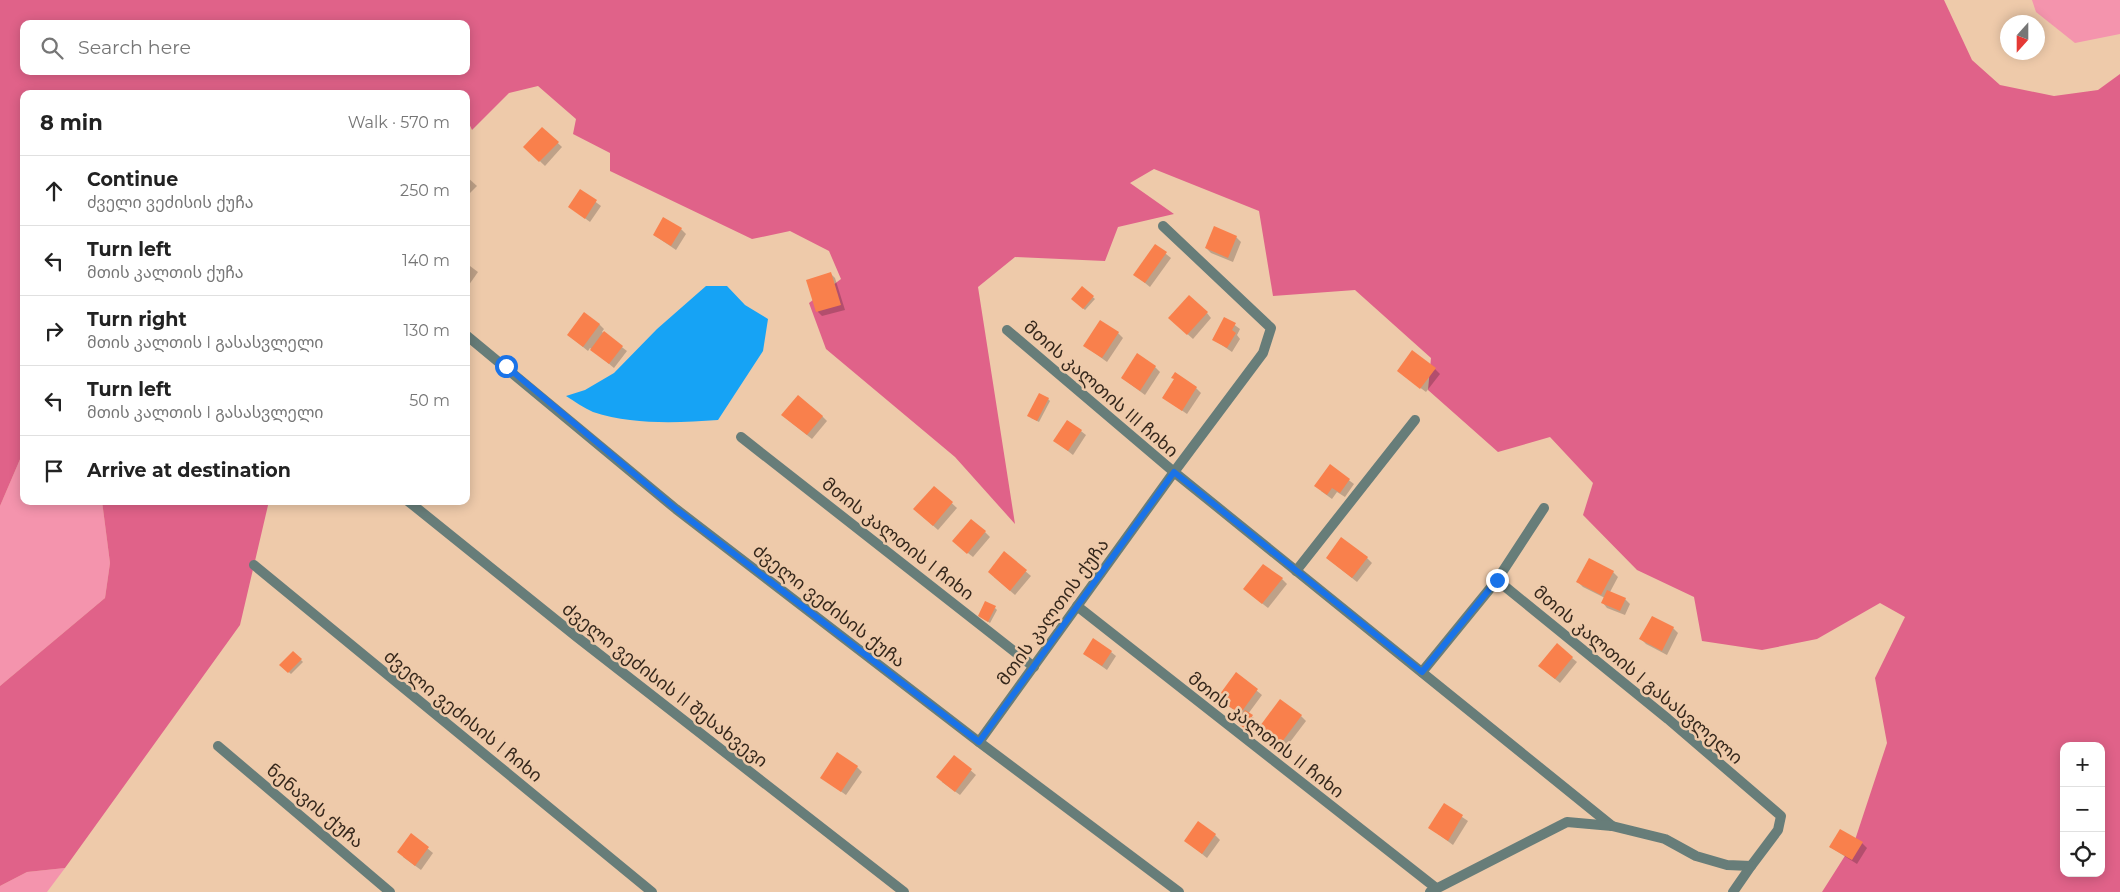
<!DOCTYPE html>
<meta charset="utf-8">
<style>
:root{--surface:#fff;--page:#f2f2f2;--text:#222;--muted:#767676;--line:#e0e0e0}
body{margin:0;font-family:Montserrat,"Noto Sans Georgian",sans-serif;background:var(--page);color:var(--text)}
.controls{position:absolute;right:15px;bottom:15px;display:grid;overflow:hidden;border-radius:10px;box-shadow:0 2px 12px #0003}
.controls button{width:45px;height:45px;display:grid;place-items:center;padding:0;border:0;border-bottom:1px solid var(--line);background:var(--surface);color:var(--text);font:25px sans-serif}
.compass{position:absolute;left:2000px;top:15px;width:45px;height:45px;border-radius:50%;background:var(--surface);box-shadow:0 2px 12px #0003;rotate:201deg}
.stop{position:absolute;width:15px;height:15px;margin:-11px;border:4px solid #1a73e8;border-radius:50%;background:#fff}
.stop.end{background:#1a73e8;border-color:#fff;box-shadow:0 1px 5px #0008}
.list{margin:0;padding:0;list-style:none}
h2{display:flex;justify-content:space-between;align-items:center;height:65px;margin:0;padding:0 20px;font-size:21px}
h2 small{font-size:16px;font-weight:400;color:var(--muted)}
.list li{display:grid;grid-template-columns:32px 1fr auto;gap:15px;align-items:center;box-sizing:border-box;height:70px;padding:0 20px;border-top:1px solid var(--line)}
.list b{display:block;font-size:19px;white-space:nowrap}
.list p{margin:0;font-size:16px;white-space:nowrap;color:var(--muted)}
.list em{font-size:16px;font-style:normal;color:var(--muted)}
.icon{flex:none;width:28px;height:28px;fill:none;stroke:currentColor;stroke-width:2;stroke-linecap:round;stroke-linejoin:round}
.map{position:relative;flex:none;width:2120px;height:892px;overflow:hidden}
.search{position:absolute;background:var(--surface);box-shadow:0 2px 12px #0003;left:20px;top:20px;width:450px;height:55px;display:flex;align-items:center;gap:12px;box-sizing:border-box;padding:0 18px;border-radius:10px;color:var(--muted);font-size:19px}
.panel{position:absolute;background:var(--surface);box-shadow:0 2px 12px #0003;left:20px;top:90px;width:450px;height:415px;border-radius:10px}
.map>svg:first-child{display:block}
.green{fill:#f494ad}
.forest{fill:#e06289;fill-rule:evenodd}
.water{fill:#16a3f5}
.shadow{fill:#0003}
.building{fill:#f9804c}
.lines{fill:none;stroke-linecap:round;stroke-linejoin:round}
.street{stroke:#677d79;stroke-width:10}
.route{stroke:#1a73e8;stroke-width:6}
.labels{text-anchor:middle;dominant-baseline:central;stroke-width:5;stroke-linejoin:round;paint-order:stroke}
.street-label{font-size:18px;fill:#36281c;stroke:#eecaaa}
</style>
<div class="map">
<svg width="2120" height="892" viewBox="0 0 2120 892">
<rect width="100%" height="100%" fill="#eecaaa"/>
<g class="green">
<polygon points="2032,0 2120,0 2120,34 2075,43 2036,12"/>
<polygon points="24,450 24,501 102,501 110,563 105,598 0,686 0,506"/>
<polygon points="65,868 47,892 0,892 0,886 27,872"/>
</g>
<g class="forest">
<path d="M0,0H1944L1972,60L2000,85L2054,96L2098,90L2120,74V892H1822L1855,840L1887,743L1875,678L1905,617L1880,603L1817,639L1762,650L1702,641L1694,597L1637,570L1583,515L1593,483L1550,437L1498,452L1428,390L1431,358L1355,290L1273,296L1259,211L1154,169L1130,183L1174,214L1118,227L1105,261L1015,257L978,287L1015,524L955,457L826,349L809,303L841,279L829,251L790,231L752,239L610,171V153L573,134L576,119L538,86L509,93L472,130L466,117V94H24V450L0,506ZM24,24H466V71H24ZM2064,746H2101V873H2064Z"/>
<polygon points="102,501 269,501 240,625 65,868 27,872 0,886 0,686 105,598 110,563"/>
</g>
<path class="water" d="M706,286H727L745,305L768,319L763,351L718,420C677,423 633,425 593,412C584,408 574,401 566,396L585,390L614,373L657,329Z"/>
<g class="shadow">
<polygon points="542,128 562,147 545,166 525,147"/>
<polygon points="466,176 477,186 467,196 466,196"/>
<polygon points="581,191 601,206 590,222 570,207"/>
<polygon points="681,229 686,234 676,250 654,235"/>
<polygon points="1236,237 1241,242 1233,262 1211,253 1206,248"/>
<polygon points="1156,246 1171,258 1150,287 1140,279"/>
<polygon points="466,263 478,272 466,289"/>
<polygon points="830,273 835,278 845,310 822,316 818,312"/>
<polygon points="1082,288 1095,299 1085,310 1072,299"/>
<polygon points="1207,313 1211,318 1193,339 1175,323"/>
<polygon points="1225,318 1240,329 1237,335 1240,339 1232,352 1213,339"/>
<polygon points="599,324 604,329 602,332 627,351 614,368 590,348 588,351 568,335"/>
<polygon points="1118,333 1123,338 1107,362 1085,346"/>
<polygon points="1155,367 1160,372 1145,395 1122,378"/>
<polygon points="1435,369 1440,374 1426,392 1403,375"/>
<polygon points="1175,380 1196,388 1201,393 1187,414 1164,398"/>
<polygon points="1048,399 1050,401 1039,422 1031,418"/>
<polygon points="822,416 827,421 812,439 788,420"/>
<polygon points="1068,421 1086,435 1073,455 1055,441"/>
<polygon points="1330,466 1354,484 1345,497 1337,492 1332,499 1321,491"/>
<polygon points="934,487 957,508 938,530 920,514"/>
<polygon points="985,532 990,537 973,557 959,546"/>
<polygon points="1004,553 1031,576 1015,595 994,577"/>
<polygon points="1327,558 1367,558 1372,563 1357,582"/>
<polygon points="1613,572 1618,577 1610,592 1625,599 1630,604 1625,615 1607,608 1603,603 1605,598 1583,587 1578,582"/>
<polygon points="1282,579 1287,584 1268,608 1250,594"/>
<polygon points="995,608 997,610 990,623 979,616"/>
<polygon points="1652,618 1673,628 1678,633 1667,655 1646,644 1641,639"/>
<polygon points="293,652 303,662 291,674 281,665"/>
<polygon points="1111,652 1116,656 1107,670 1090,658"/>
<polygon points="1572,658 1577,662 1560,683 1545,671"/>
<polygon points="1236,674 1262,695 1248,714 1254,718 1247,729 1240,725 1243,716 1224,703"/>
<polygon points="1301,716 1306,721 1284,750 1263,734"/>
<polygon points="954,756 976,775 960,795 942,782"/>
<polygon points="857,767 862,772 846,795 822,778"/>
<polygon points="1444,805 1468,821 1453,845 1430,828"/>
<polygon points="411,835 433,853 421,870 403,857"/>
<polygon points="1215,835 1220,840 1207,858 1186,841"/>
<polygon points="1862,843 1867,848 1857,864 1830,847"/>
</g>
<g class="building">
<polygon points="542,127 559,142 539,162 523,147"/>
<polygon points="580,189 597,200 585,219 568,207"/>
<polygon points="663,217 682,228 671,246 653,235"/>
<polygon points="1214,226 1237,236 1228,258 1205,248"/>
<polygon points="1155,244 1167,252 1145,283 1133,275"/>
<polygon points="831,272 841,305 816,312 806,280"/>
<polygon points="1082,286 1094,296 1083,309 1071,299"/>
<polygon points="1189,295 1208,312 1187,335 1168,318"/>
<polygon points="584,312 600,324 583,347 567,335"/>
<polygon points="1224,317 1236,323 1232,330 1236,333 1227,348 1212,340"/>
<polygon points="1100,320 1119,332 1102,358 1083,346"/>
<polygon points="604,331 623,346 609,364 590,350"/>
<polygon points="1412,350 1436,368 1420,389 1397,371"/>
<polygon points="1137,353 1156,366 1140,391 1121,378"/>
<polygon points="1175,372 1197,387 1182,411 1162,398 1174,379 1171,378"/>
<polygon points="1039,393 1049,398 1037,421 1027,416"/>
<polygon points="798,395 823,416 807,435 781,415"/>
<polygon points="1067,420 1082,430 1068,451 1053,441"/>
<polygon points="1330,464 1350,479 1340,493 1332,488 1327,495 1314,486"/>
<polygon points="934,486 953,502 933,526 913,509"/>
<polygon points="971,519 986,531 967,554 952,541"/>
<polygon points="1341,537 1368,557 1352,578 1326,558"/>
<polygon points="1004,551 1027,570 1010,591 988,572"/>
<polygon points="1589,558 1614,571 1601,595 1576,582"/>
<polygon points="1263,564 1283,578 1262,604 1243,589"/>
<polygon points="1607,590 1626,598 1620,611 1601,603"/>
<polygon points="985,601 996,606 988,622 978,616"/>
<polygon points="1652,616 1674,627 1662,651 1639,639"/>
<polygon points="1093,638 1112,651 1102,666 1083,654"/>
<polygon points="1557,643 1573,657 1555,679 1538,666"/>
<polygon points="293,651 302,659 288,673 279,665"/>
<polygon points="1236,672 1258,689 1240,714 1217,698"/>
<polygon points="1280,699 1302,715 1279,746 1257,730"/>
<polygon points="1245,710 1253,715 1244,728 1237,723"/>
<polygon points="837,752 858,766 841,792 820,778"/>
<polygon points="954,755 972,769 955,792 936,777"/>
<polygon points="1444,803 1463,815 1448,841 1428,828"/>
<polygon points="1198,821 1216,834 1202,854 1184,841"/>
<polygon points="1840,829 1863,842 1852,860 1829,847"/>
<polygon points="411,833 429,847 415,866 397,852"/>
</g>
<g class="lines">
<g class="street">
<polyline points="1007,330 1174,472 1612,826"/>
<polyline points="466,335 676,509 979,742 1179,892"/>
<polyline points="741,437 1034,667"/>
<polyline points="408,501 577,637 904,892"/>
<polyline points="254,565 652,892"/>
<polyline points="1296,571 1415,420"/>
<polyline points="1077,606 1436,888"/>
<polyline points="1422,672 1497,580 1544,508"/>
<polyline points="979,742 1174,472 1263,353 1271,328 1163,226"/>
<polyline points="218,746 390,892"/>
<polyline points="1430,892 1567,822 1612,826 1665,839 1696,856 1727,865 1751,866 1778,830 1781,816 1668,719 1497,580"/>
<polyline points="1733,892 1751,866"/>
</g>
</g>
<g class="lines">
<polyline class="route" points="506,366 676,509 979,742 1174,472 1422,672 1497,580"/>
</g>
<g class="labels">
<g class="street-label">
<text transform="translate(1101 389) rotate(41)">მთის კალთის III ჩიხი</text>
<text transform="translate(898 539) rotate(38)">მთის კალთის I ჩიხი</text>
<text transform="translate(829 606) rotate(38)">ძველი ვეძისის ქუჩა</text>
<text transform="translate(1053 612) rotate(-54)">მთის კალთის ქუჩა</text>
<text transform="translate(1638 675) rotate(40)">მთის კალთის I გასასვლელი</text>
<text transform="translate(665 685) rotate(38)">ძველი ვეძისის II შესახვევი</text>
<text transform="translate(463 716) rotate(39)">ძველი ვეძისის I ჩიხი</text>
<text transform="translate(1266 735) rotate(38)">მთის კალთის II ჩიხი</text>
<text transform="translate(315 806) rotate(40)">ნენავის ქუჩა</text>
</g>
</g>
</svg>
<div class="controls">
<button>+</button>
<button>−</button>
<button><svg class="icon" aria-label="locate" viewBox="0 0 24 24"><circle cx="12" cy="12" r="6"/><path d="M12 2v4M12 18v4M2 12h4M18 12h4"/></svg></button>
</div>
<svg class="compass" viewBox="-18 -18 36 36"><path d="M0-13l5 13h-10z" fill="#e53935"/><path d="M0 13l5-13h-10z" fill="#767676"/></svg>
<div class="stop" style="left:506px;top:366px"></div>
<div class="stop end" style="left:1497px;top:580px"></div>
<div class="search"><svg class="icon" aria-label="search" viewBox="0 0 24 24"><circle cx="10" cy="10" r="6"/><path d="M15 15l6 6"/></svg>Search here</div>
<section class="panel">
<h2>8 min<small>Walk · 570 m</small></h2>
<ul class="list">
<li><svg class="icon" aria-label="ahead" viewBox="0 0 24 24"><path d="M12 20V5M6 11l6-6 6 6"/></svg><div><b>Continue</b><p>ძველი ვეძისის ქუჩა</p></div><em>250 m</em></li>
<li><svg class="icon" aria-label="left" viewBox="0 0 24 24"><path d="M17 20v-9H6M10 6l-5 5 5 5"/></svg><div><b>Turn left</b><p>მთის კალთის ქუჩა</p></div><em>140 m</em></li>
<li><svg class="icon" aria-label="right" viewBox="0 0 24 24"><path d="M7 20v-9h11M14 6l5 5-5 5"/></svg><div><b>Turn right</b><p>მთის კალთის I გასასვლელი</p></div><em>130 m</em></li>
<li><svg class="icon" aria-label="left" viewBox="0 0 24 24"><path d="M17 20v-9H6M10 6l-5 5 5 5"/></svg><div><b>Turn left</b><p>მთის კალთის I გასასვლელი</p></div><em>50 m</em></li>
<li><svg class="icon" aria-label="arrive" viewBox="0 0 24 24"><path d="M6 21V4h12l-3 4 3 4H6"/></svg><div><b>Arrive at destination</b></div></li>
</ul>
</section>
</div>
